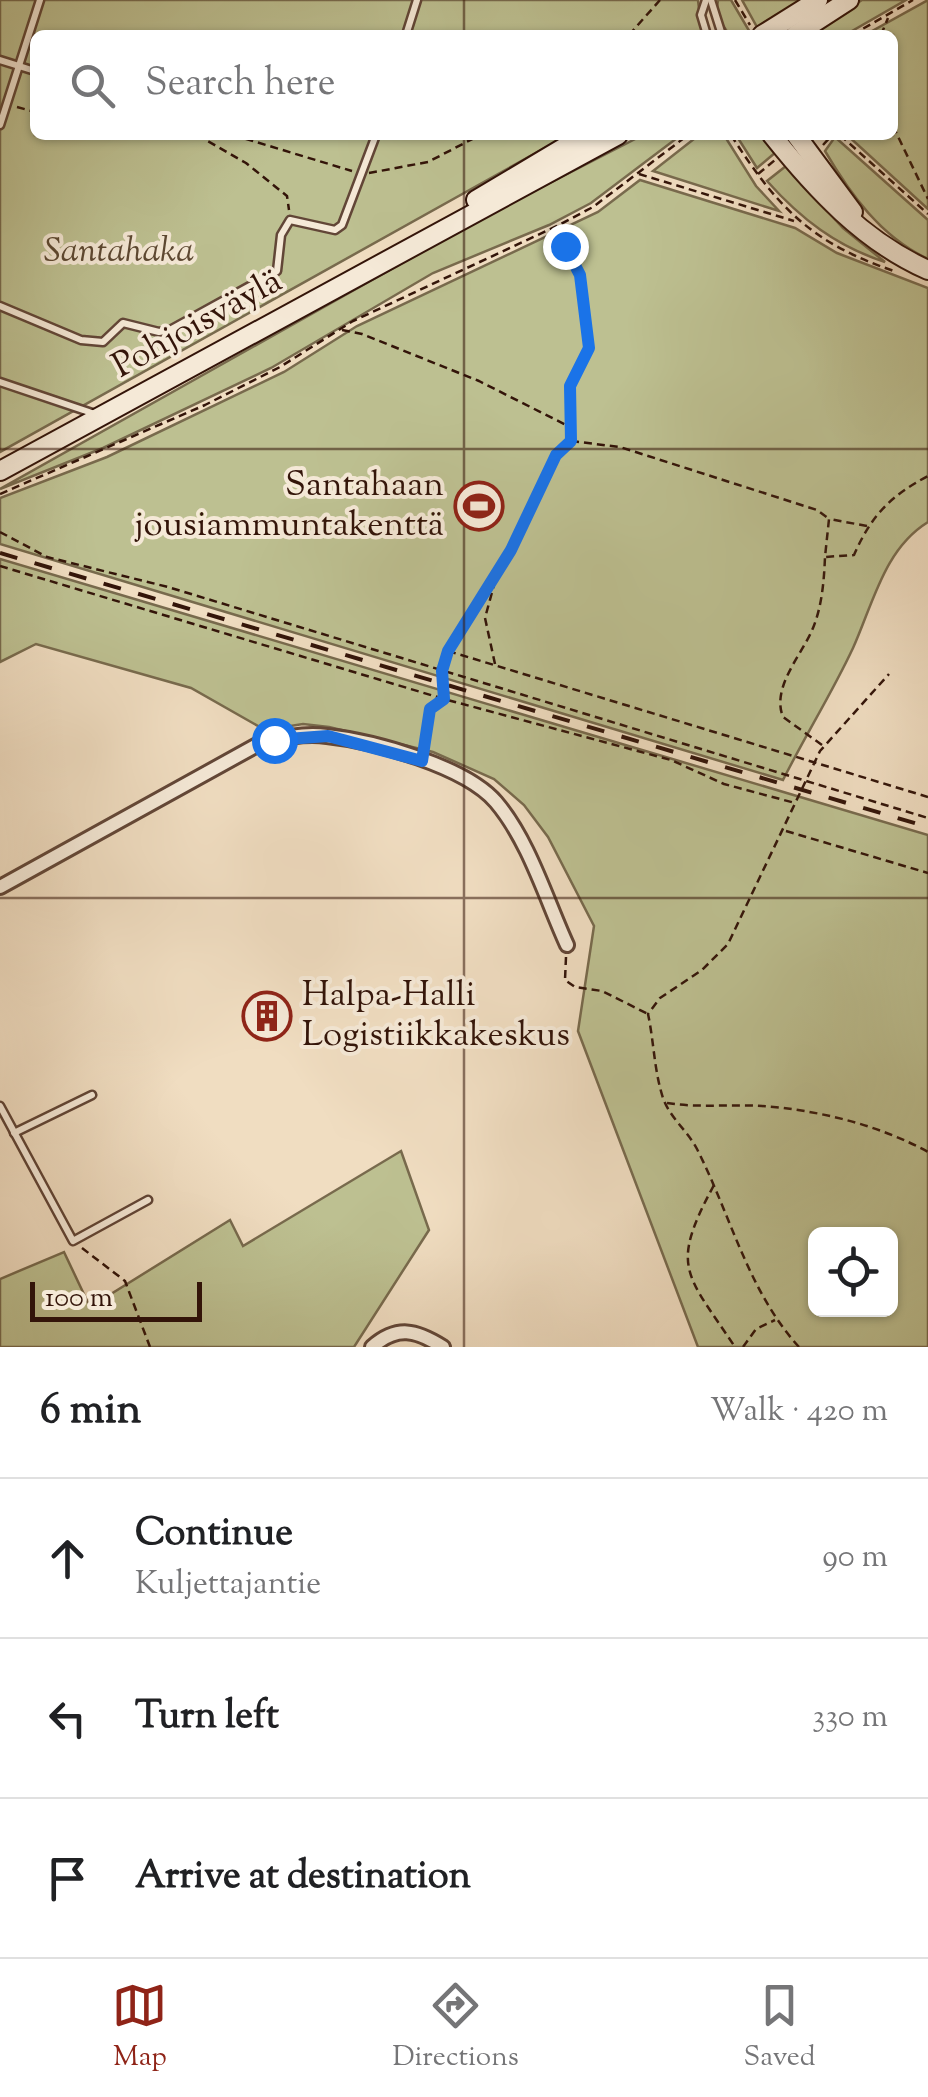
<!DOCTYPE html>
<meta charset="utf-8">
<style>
:root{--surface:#fff;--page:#f6f6f6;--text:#202124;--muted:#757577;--line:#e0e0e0;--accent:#8f2418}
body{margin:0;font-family:"Sorts Mill Goudy",serif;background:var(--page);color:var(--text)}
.controls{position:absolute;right:30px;bottom:30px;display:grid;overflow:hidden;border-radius:15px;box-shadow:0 2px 8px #0004}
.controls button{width:90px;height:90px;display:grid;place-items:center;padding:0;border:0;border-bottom:2px solid var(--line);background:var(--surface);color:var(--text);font:50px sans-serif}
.scale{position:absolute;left:30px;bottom:25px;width:172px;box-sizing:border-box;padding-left:10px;border:5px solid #331409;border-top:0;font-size:28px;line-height:35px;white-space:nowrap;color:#331409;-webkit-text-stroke:8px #f5e9d7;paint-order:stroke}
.stop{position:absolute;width:30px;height:30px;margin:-22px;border:8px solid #1a73e8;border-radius:50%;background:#fff}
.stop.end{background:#1a73e8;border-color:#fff;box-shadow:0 2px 10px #0008}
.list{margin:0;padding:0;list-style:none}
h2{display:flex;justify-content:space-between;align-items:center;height:130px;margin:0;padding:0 40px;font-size:42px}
h2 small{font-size:32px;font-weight:400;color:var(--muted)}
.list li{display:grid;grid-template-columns:65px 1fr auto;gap:30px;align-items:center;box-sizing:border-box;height:160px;padding:0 40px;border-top:2px solid var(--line)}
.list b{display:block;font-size:38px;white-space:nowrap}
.list p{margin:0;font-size:32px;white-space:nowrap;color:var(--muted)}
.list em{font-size:32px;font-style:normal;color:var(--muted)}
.icon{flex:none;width:55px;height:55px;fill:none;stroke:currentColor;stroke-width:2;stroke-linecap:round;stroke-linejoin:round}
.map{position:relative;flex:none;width:928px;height:1347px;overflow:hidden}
.search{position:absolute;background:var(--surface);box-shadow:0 2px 8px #0004;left:30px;right:30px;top:30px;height:110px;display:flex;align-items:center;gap:25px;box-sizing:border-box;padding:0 35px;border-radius:15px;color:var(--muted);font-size:38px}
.sheet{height:610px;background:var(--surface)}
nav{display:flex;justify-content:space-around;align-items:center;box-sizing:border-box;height:140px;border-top:2px solid var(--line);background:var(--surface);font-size:28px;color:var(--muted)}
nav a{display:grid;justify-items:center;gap:5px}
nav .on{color:var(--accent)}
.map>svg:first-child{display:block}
.green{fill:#bdc091;stroke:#786a4d;stroke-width:2.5;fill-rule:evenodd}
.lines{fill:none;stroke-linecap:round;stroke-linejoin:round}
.service-casing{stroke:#624637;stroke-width:11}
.minor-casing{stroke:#624637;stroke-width:18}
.secondary-casing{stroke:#331409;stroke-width:22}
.path{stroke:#331409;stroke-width:2.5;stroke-dasharray:8 5;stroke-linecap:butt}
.service{stroke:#f5e9d7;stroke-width:6}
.minor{stroke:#f5e9d7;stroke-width:12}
.secondary{stroke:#f5e9d7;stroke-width:18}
.rail{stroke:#331409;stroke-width:4;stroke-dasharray:18 18;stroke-linecap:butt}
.route{stroke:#1a73e8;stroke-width:12}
.grid{fill:none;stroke:#331409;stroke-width:2.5;stroke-opacity:0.55}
.labels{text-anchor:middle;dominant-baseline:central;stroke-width:8;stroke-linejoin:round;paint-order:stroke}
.park-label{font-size:35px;font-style:italic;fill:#5c4832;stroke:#f5e9d7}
.street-label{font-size:35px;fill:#331409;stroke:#f5e9d7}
.poi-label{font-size:35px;fill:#331409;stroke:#f5e9d7;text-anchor:end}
</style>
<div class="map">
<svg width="928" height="1347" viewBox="0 0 928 1347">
<rect width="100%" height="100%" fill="#f0ddc1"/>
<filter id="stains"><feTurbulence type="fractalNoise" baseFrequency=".002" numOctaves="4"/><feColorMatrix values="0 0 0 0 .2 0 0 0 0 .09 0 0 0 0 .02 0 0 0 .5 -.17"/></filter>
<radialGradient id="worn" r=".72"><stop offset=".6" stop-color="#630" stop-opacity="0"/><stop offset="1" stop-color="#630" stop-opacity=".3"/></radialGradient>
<g class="green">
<polygon points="0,0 698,0 702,35 35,35 35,135 568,135 0,452"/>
<polygon points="718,0 731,0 751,34 728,33 716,15"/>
<polygon points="742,0 803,0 757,27"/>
<polygon points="862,0 906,0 845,35 808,35"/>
<polygon points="928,0 928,209 847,135 893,135 893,35 865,35"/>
<polygon points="643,135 681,135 591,203 549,225 433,273 271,368 103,448 0,489 491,213"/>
<polygon points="699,135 724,135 756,186 779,211 653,171"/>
<polygon points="736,135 763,135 776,152 757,168"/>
<path d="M835,137L928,220V259C881,237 850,194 825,151Z"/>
<path d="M786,166L843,228L885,262C836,246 801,219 767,181Z"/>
<path d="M640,180L795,228L837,253L928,288V522C884,549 873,604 853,648C832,693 805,736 783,780L0,544V498L107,457L284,372L357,326L598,212Z"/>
<path d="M0,559L928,835V1347H698L578,1031L594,926L548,837L524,805L494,779L433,752L329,727L303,724L265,730L191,688L36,644L0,662ZM816,1234H890V1310H816Z"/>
<polygon points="401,1151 429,1230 354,1347 0,1347 0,1279 64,1252 90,1307 230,1220 243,1246"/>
</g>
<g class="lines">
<g class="service-casing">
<g id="service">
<polyline points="706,0 701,15 707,35"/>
<polyline points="711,0 722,35"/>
<polyline points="406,35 417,0"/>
<polyline points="0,60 35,71"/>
<polyline points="0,125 40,0"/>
<polyline points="0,306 81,340 103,342 123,323 159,332 170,330 277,271 281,235 290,220 335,230 342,225 376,135"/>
<polyline points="0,382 95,414"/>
<polyline points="0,1106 73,1241 148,1200"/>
<polyline points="14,1133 92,1095"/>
</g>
</g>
<g class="minor-casing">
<g id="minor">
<path d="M0,887L259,744C281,738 303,733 327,736C373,741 465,766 496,802C529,841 546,899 567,945"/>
<path d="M372,1347C397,1325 416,1330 443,1347"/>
</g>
</g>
<g class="secondary-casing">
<g id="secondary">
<polyline points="762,35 818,0"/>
<polyline points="795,35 849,0"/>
<path d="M772,135C815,189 864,242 928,270"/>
<polyline points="796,135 853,212"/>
<polyline points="476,200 585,135"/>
<polyline points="0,471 618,135"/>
</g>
</g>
<g class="path">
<polyline points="735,0 750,25"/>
<polyline points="629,35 660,0"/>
<polyline points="852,35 913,0"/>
<polyline points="881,35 888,18"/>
<polyline points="17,107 35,112"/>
<polyline points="893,126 928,199"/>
<polyline points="197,135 246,163 287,196 289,210"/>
<polyline points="233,135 352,171"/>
<path d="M731,135C777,207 811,243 894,271"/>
<polyline points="840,135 928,214"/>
<polyline points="823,145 832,135"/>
<polyline points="369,173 428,162 480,135"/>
<polyline points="639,174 794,221"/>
<polyline points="758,174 775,160"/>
<polyline points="557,226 580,275 589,348 570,386 571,439"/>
<polyline points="342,330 362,334 479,381 570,427"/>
<polyline points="0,494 205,405 280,367 353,321 557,226 593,207 688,135"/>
<path d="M867,526L829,519L825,557L854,555C871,516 890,496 928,476"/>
<polyline points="0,532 47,557 168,587 928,818"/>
<polyline points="0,566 444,699 671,760 724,784 795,803"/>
<polyline points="448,651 928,797"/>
<polyline points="495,664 485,618 497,574"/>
<path d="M822,745L783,717C771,687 802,655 813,628C822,606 824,581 825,557"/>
<polyline points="427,749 430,709 444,699 442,671 448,651 511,550 556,455 571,441 620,447 817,510 829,519"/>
<polyline points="786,831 928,873"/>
<polyline points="566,957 565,980 575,987 602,991 648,1014"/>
<path d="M667,1103C698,1108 731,1104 762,1106C818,1110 879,1125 928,1152"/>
<path d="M714,1185C669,1268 686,1273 735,1347"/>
<polyline points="82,1248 125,1281 150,1347"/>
<polyline points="743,1347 756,1329 775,1320"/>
<path d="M799,1347C748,1291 731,1216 697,1149C687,1130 670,1118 663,1098C654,1070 654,1042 648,1014L660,998L702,970L728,944L820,751L889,674"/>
</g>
<use href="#service" class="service"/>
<use href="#minor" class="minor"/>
<use href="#secondary" class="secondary"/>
<polyline class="rail" points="0,553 928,827"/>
</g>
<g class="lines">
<polyline class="route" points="274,740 328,736 422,761 430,709 444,699 442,671 448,651 511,550 556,455 571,441 570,386 589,348 580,275 565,246"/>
</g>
<path class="grid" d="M464,0V35M464,135V1347M0,449H928M0,898H928"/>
<defs>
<g id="stadium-ring" transform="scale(2.5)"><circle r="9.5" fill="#f5e9d7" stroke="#8f2418" stroke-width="1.5"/><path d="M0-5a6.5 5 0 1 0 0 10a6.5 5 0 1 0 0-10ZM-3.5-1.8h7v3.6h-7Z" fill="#8f2418"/></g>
<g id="building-ring" transform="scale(2.5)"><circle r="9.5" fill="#f5e9d7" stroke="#8f2418" stroke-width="1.5"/><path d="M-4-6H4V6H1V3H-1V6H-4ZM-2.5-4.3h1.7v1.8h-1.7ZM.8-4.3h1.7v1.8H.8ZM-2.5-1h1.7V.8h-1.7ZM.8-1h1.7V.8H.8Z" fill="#8f2418"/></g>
</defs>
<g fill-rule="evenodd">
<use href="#stadium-ring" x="479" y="506"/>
<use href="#building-ring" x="267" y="1016"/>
</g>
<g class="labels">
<g class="park-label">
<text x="119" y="252">Santahaka</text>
</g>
<g class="street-label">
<text transform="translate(198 325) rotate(-29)">Pohjoisväylä</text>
</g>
<g class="poi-label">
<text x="444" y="486">Santahaan<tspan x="444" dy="40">jousiammuntakenttä</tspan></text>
<text x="302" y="996" text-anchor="start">Halpa-Halli<tspan x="302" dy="40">Logistiikkakeskus</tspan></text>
</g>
</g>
<rect width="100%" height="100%" filter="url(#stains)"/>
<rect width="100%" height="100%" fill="url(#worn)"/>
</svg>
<div class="controls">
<button><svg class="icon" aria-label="locate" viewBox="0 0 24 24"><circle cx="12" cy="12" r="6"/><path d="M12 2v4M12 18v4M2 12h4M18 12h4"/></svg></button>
</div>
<div class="scale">100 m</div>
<div class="stop" style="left:274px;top:740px"></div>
<div class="stop end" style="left:565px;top:246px"></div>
<div class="search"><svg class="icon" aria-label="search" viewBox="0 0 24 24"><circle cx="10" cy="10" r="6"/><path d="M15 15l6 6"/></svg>Search here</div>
</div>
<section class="sheet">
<h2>6 min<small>Walk · 420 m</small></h2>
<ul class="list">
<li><svg class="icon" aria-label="ahead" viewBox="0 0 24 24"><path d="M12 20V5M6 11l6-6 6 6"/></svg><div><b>Continue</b><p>Kuljettajantie</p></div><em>90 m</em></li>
<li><svg class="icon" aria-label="left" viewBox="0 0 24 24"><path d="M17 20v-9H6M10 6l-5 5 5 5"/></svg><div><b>Turn left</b></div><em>330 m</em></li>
<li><svg class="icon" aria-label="arrive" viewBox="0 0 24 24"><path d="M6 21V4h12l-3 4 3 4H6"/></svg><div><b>Arrive at destination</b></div></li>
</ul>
</section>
<nav>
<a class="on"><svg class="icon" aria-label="map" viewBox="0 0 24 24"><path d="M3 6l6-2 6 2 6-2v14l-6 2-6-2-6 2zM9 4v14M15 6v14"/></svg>Map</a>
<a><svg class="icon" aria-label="directions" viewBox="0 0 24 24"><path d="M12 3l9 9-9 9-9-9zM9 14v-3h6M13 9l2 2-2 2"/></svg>Directions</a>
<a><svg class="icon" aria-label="saved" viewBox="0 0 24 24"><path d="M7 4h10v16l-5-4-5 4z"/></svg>Saved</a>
</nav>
